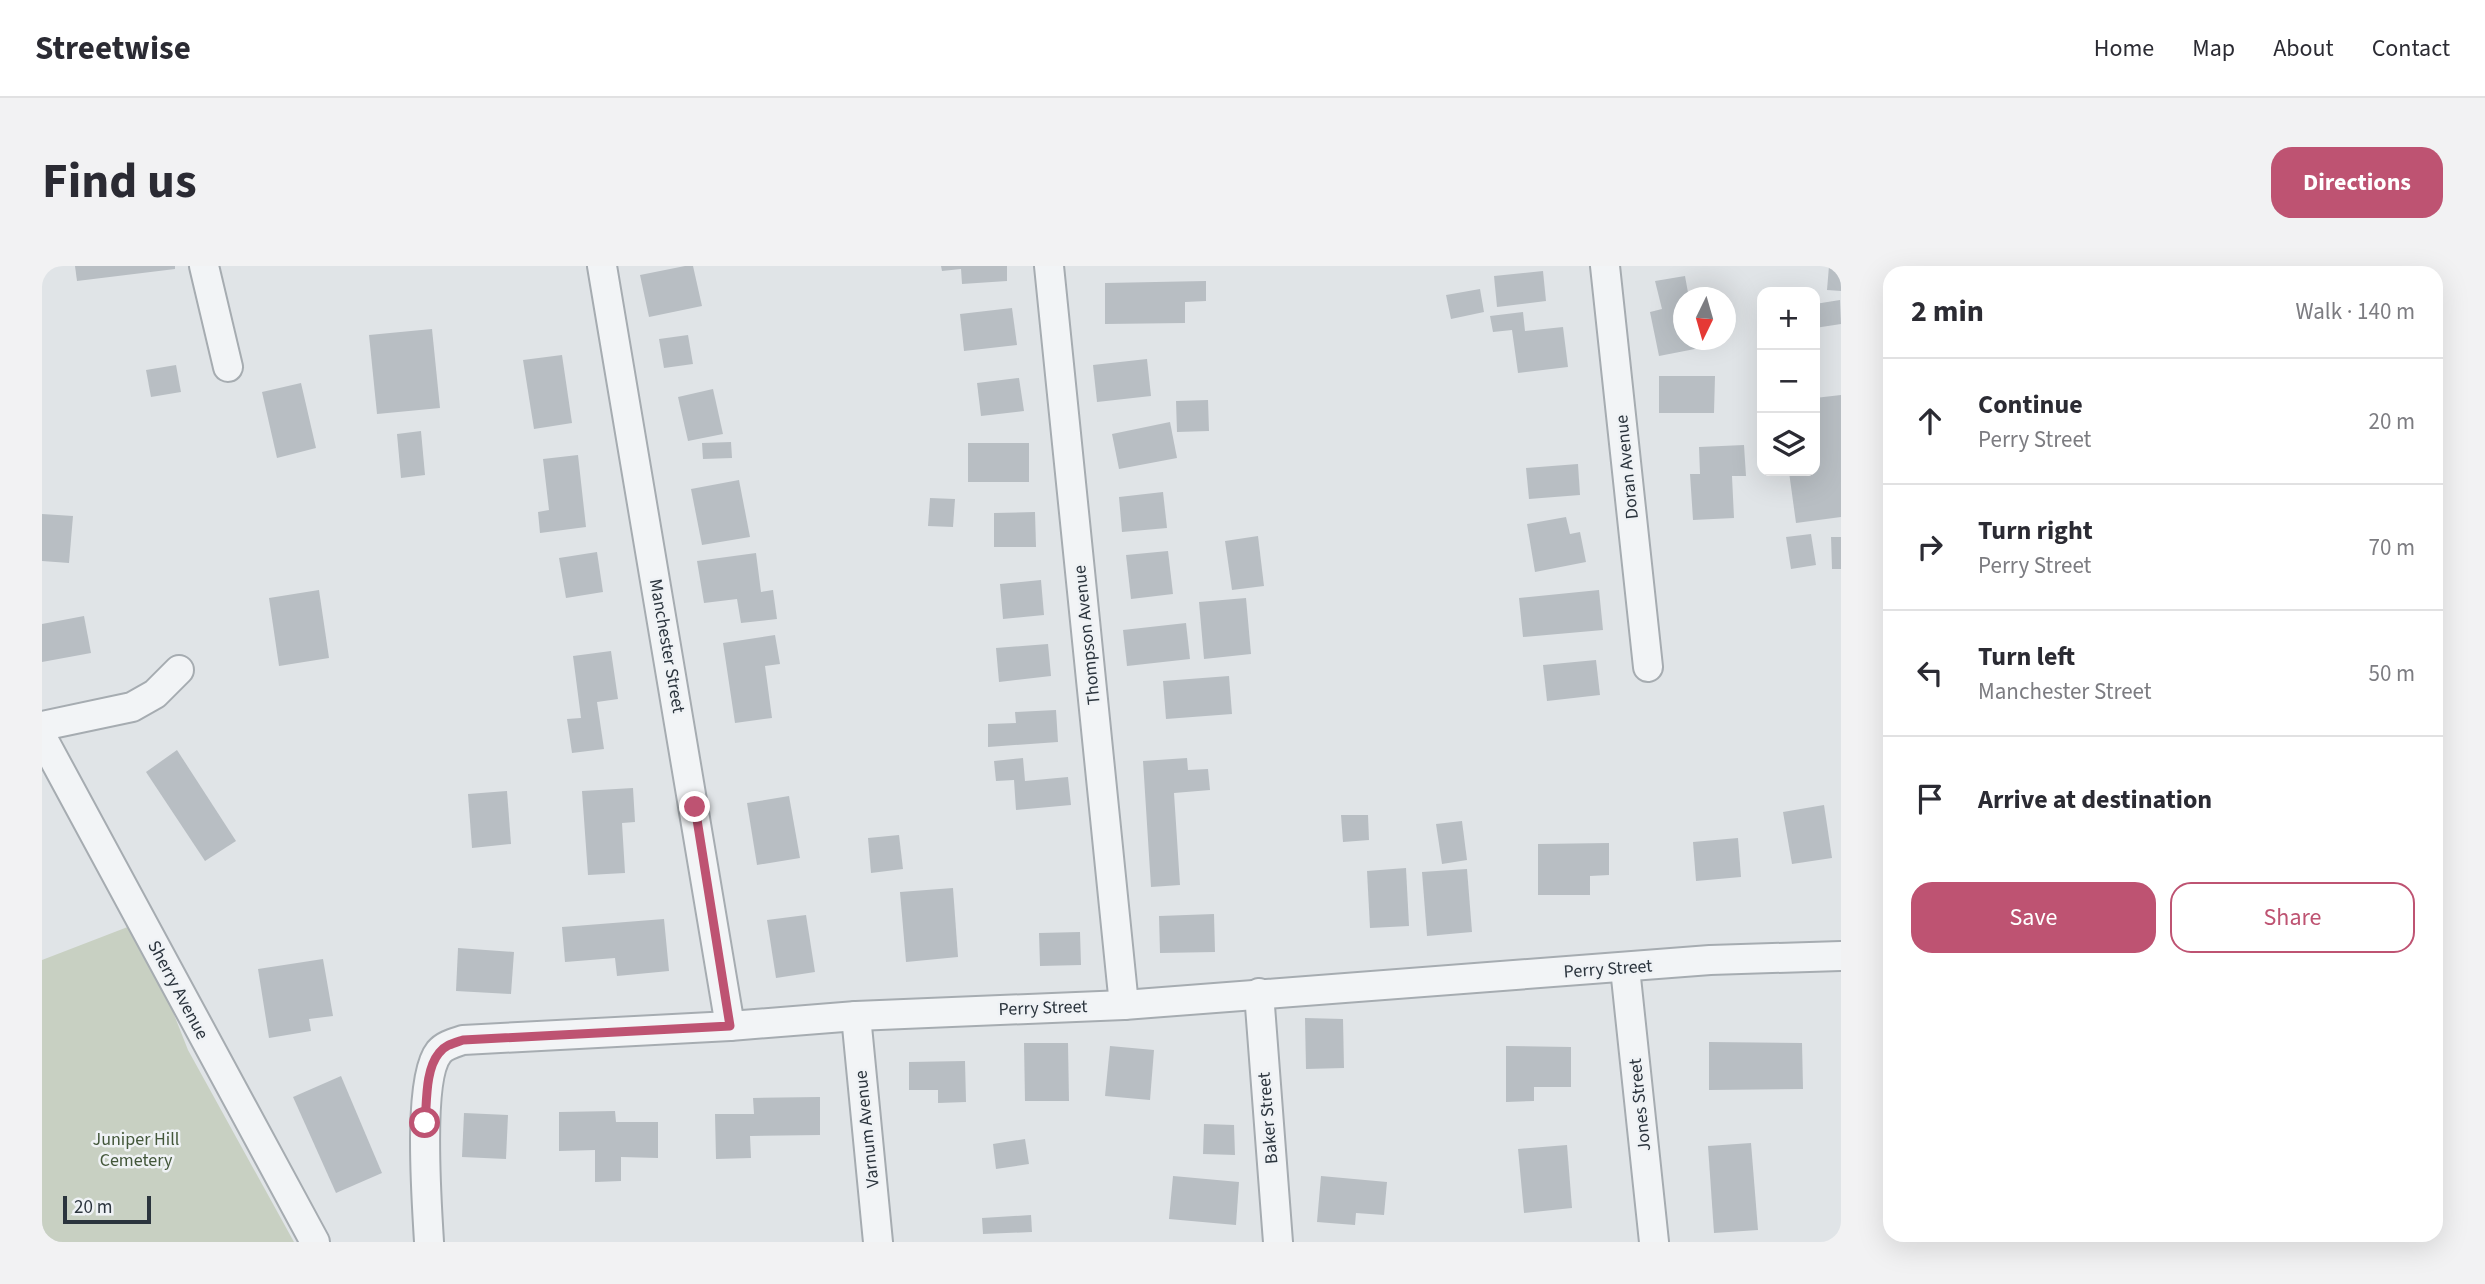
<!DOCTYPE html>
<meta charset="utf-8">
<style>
:root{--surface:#fff;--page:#f2f2f3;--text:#2b2b33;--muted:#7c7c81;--line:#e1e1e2;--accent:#be5372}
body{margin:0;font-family:"Source Sans 3",sans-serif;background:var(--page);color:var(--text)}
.controls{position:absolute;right:21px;top:21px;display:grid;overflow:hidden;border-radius:14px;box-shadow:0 7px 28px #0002}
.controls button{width:63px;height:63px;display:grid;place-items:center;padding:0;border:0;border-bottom:2px solid var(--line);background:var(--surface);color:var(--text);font:35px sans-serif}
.compass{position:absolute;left:1631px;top:21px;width:63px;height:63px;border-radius:50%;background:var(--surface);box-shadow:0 7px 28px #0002;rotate:185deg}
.scale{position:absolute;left:21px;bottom:18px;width:88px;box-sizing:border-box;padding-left:7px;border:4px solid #2b343d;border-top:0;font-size:19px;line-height:24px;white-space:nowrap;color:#2b343d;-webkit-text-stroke:5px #eff2f5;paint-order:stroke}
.stop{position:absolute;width:21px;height:21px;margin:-16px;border:5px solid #be5372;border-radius:50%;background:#fff}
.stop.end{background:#be5372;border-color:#fff;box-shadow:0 2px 7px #0008}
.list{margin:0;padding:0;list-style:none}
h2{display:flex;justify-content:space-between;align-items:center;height:91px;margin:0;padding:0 28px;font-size:30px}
h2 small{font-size:23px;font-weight:400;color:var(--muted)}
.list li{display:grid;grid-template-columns:46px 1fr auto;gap:21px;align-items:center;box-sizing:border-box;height:126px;padding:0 28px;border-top:2px solid var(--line)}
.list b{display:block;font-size:26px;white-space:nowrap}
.list p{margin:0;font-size:23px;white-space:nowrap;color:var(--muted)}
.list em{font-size:23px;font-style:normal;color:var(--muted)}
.actions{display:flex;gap:14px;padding:21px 28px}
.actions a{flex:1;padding:16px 0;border:2px solid var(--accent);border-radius:21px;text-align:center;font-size:24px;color:var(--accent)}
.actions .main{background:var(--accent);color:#fff}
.icon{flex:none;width:38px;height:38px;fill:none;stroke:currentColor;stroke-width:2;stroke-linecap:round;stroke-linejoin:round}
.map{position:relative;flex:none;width:1799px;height:976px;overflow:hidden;border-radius:21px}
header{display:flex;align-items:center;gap:42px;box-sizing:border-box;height:98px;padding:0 35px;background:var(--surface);border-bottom:2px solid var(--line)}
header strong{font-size:33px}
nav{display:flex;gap:38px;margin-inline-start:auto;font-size:24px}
.intro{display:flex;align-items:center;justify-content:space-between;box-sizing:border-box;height:168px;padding:0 42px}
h1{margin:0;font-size:49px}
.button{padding:18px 32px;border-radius:21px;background:var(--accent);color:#fff;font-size:24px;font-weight:700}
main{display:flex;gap:42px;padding:0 42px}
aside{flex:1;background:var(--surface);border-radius:21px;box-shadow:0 7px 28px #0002}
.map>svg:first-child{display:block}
.green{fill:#c8d0c2}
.building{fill:#b8bec3}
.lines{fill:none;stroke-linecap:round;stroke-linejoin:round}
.minor-casing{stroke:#a6acb1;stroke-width:32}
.minor{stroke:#f2f4f6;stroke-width:28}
.route{stroke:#be5372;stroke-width:9}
.labels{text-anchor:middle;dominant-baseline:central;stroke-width:5;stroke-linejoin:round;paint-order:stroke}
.street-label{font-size:18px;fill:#2b343d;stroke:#eff2f5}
.park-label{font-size:18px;fill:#43573a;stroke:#eff2f5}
</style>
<header>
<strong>Streetwise</strong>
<nav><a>Home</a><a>Map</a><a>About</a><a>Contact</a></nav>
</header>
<div class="intro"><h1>Find us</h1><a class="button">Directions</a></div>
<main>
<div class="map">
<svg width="1799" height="976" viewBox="0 0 1799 976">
<rect width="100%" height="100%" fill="#e0e4e7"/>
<polygon class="green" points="96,657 146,784 252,976 0,976 0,694"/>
<g class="building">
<polygon points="33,0 133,0 133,3 35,15"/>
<polygon points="643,0 651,0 660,40 607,51 598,9"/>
<polygon points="899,0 965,0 965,15 920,18 919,3 900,5"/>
<polygon points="1787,0 1799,0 1799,25 1785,24"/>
<polygon points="1501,5 1504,35 1455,41 1452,10"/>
<polygon points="1643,10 1647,32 1642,32 1642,74 1656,74 1658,82 1617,90 1608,46 1620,43 1613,15"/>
<polygon points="1164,15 1164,35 1143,36 1143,57 1063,58 1063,17"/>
<polygon points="1438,23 1442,46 1409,53 1404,29"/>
<polygon points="1798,34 1799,58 1773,62 1773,38"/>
<polygon points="970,42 975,79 922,85 918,48"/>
<polygon points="1481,46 1483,65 1521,61 1526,101 1476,107 1470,64 1451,66 1448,50"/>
<polygon points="390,63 398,142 335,148 327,69"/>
<polygon points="646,69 651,98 622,102 617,73"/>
<polygon points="520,89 530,157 492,163 481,94"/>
<polygon points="1105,93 1109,130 1055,136 1051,99"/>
<polygon points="134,99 139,126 109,131 104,104"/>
<polygon points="1617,110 1673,110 1672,147 1617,147"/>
<polygon points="977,112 982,145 939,150 935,117"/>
<polygon points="259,117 274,182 235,192 220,126"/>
<polygon points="671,123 681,168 646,175 636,131"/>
<polygon points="1799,129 1799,251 1754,257 1747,206 1773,205 1773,132"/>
<polygon points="1166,134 1167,165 1135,166 1134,135"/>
<polygon points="1128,156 1135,192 1077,203 1070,168"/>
<polygon points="379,165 383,209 359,212 355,168"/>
<polygon points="689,176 690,192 661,193 660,177"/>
<rect x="926" y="177" width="61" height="39"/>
<polygon points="1702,179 1704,210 1690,210 1692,252 1651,254 1648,208 1658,208 1657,181"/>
<polygon points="536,189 544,261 498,267 496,246 507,244 501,193"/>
<polygon points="1536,198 1538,229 1487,233 1484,202"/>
<polygon points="697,214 708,271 660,279 649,223"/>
<polygon points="1121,226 1125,262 1080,266 1077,231"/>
<polygon points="888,232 913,233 911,261 886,260"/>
<polygon points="993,246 994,281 952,281 952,247"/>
<polygon points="0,248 31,250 27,297 0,295"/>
<polygon points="1524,251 1528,268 1538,266 1544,296 1493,306 1485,258"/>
<polygon points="1769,268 1774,299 1749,303 1744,271"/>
<polygon points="1216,270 1222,320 1190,324 1183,275"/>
<polygon points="1789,271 1799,271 1799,303 1790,303"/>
<polygon points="1126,285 1131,328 1089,333 1084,289"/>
<polygon points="555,286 561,326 524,332 517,292"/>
<polygon points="714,287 719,326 731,324 735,353 699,357 695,333 662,337 655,295"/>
<polygon points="999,314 1002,349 961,353 958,318"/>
<polygon points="277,324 287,392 237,400 227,332"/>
<polygon points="1557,324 1561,364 1481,371 1477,332"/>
<polygon points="1204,332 1209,388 1162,393 1157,336"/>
<polygon points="42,350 49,387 0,396 0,358"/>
<polygon points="1144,357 1148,393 1085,400 1081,364"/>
<polygon points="733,369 738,398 723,400 730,452 693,457 681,377"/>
<polygon points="1006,378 1009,410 957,416 954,382"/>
<polygon points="569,385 576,433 555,436 562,483 530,487 525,453 539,452 531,390"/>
<polygon points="1554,394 1558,429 1505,435 1501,399"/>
<polygon points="1187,410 1190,448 1124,453 1121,415"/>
<polygon points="1014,444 1016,476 946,481 946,458 974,457 973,446"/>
<polygon points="135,484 194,575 163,595 104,506"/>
<polygon points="981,492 983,515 1026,511 1029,539 974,544 972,514 954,515 952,495"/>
<polygon points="1145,492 1146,504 1166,503 1168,524 1132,527 1138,619 1109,621 1101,495"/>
<polygon points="591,522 593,556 580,557 583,607 546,609 540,525"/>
<polygon points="465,525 469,578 430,582 426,528"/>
<polygon points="747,530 758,592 715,599 705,537"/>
<polygon points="1782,539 1790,592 1750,598 1741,546"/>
<polygon points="1299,549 1326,549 1327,574 1301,576"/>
<polygon points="1420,555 1425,594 1400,598 1394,558"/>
<polygon points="857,569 861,603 829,607 826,572"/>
<polygon points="1696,572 1699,611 1654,615 1651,576"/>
<polygon points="1567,577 1567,609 1548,610 1548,629 1496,629 1496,578"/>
<polygon points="1364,602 1367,660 1328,662 1325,605"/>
<polygon points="1425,603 1430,666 1385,670 1380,606"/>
<polygon points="911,622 916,691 864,696 858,626"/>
<polygon points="1172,648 1173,686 1118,687 1117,650"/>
<polygon points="764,649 773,706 734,712 725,654"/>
<polygon points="622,653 627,705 575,710 573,692 523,696 520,661"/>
<polygon points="1038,666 1039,699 998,700 997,667"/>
<polygon points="416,682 472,686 469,728 414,725"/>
<polygon points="281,693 291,750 267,753 269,765 227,772 216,703"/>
<polygon points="1263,752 1301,753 1302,802 1264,803"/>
<polygon points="1667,776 1760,777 1761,823 1667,824"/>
<polygon points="982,777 1026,777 1027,835 983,835"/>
<polygon points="1068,780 1112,784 1108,834 1063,830"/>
<polygon points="1464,780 1529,781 1529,821 1492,821 1492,835 1464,836"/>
<polygon points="923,795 924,836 896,837 896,824 867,824 867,796"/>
<polygon points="299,810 340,907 294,927 251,831"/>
<polygon points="778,831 778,869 708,870 709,892 674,893 673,848 712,848 711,832"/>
<polygon points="573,845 574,856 616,856 616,892 579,891 579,915 553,916 553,884 517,885 517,846"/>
<polygon points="422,847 466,849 464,893 420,891"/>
<polygon points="1162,858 1192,859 1193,889 1161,888"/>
<polygon points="983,873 987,898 954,903 951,878"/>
<polygon points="1709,877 1716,964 1672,967 1666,880"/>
<polygon points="1525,879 1530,942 1482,947 1476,883"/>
<polygon points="1131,910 1197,916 1194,959 1127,953"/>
<polygon points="1279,910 1345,916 1342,949 1314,947 1313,959 1275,956"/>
<polygon points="989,949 990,966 941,968 940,952"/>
</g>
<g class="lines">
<g class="minor-casing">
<g id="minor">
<polyline points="162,0 186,101"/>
<polyline points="560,0 688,760"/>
<polyline points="1007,0 1082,739"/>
<polyline points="1563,0 1606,401"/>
<polyline points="0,460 90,441 113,428 137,404"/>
<polyline points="0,471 273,976"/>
<polyline points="1583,702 1612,976"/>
<polyline points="1217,727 1236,976"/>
<polyline points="814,750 836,976"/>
<path d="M387,976C385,939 375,813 397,786C403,779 412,777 421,774L688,760L814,750L1082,739L1668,694L1799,690"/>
</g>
</g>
<use href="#minor" class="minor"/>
</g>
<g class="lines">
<path class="route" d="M383,857C385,836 383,804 397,787C403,779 412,777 421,774L688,760L653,541"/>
</g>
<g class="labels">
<g class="street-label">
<text transform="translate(1585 201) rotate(-96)">Doran Avenue</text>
<text transform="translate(1045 369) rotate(-96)">Thompson Avenue</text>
<text transform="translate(625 380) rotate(80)">Manchester Street</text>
<text transform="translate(1566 703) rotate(-4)">Perry Street</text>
<text transform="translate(136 724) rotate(62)">Sherry Avenue</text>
<text transform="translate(1001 742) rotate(-2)">Perry Street</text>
<text transform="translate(1598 839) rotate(-96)">Jones Street</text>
<text transform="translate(1226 852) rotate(-95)">Baker Street</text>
<text transform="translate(825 863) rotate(-96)">Varnum Avenue</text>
</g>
<g class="park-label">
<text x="94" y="873">Juniper Hill<tspan x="94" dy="21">Cemetery</tspan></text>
</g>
</g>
</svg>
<div class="controls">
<button>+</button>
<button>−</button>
<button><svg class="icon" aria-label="layers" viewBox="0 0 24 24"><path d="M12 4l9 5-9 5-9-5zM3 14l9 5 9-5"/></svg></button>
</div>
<svg class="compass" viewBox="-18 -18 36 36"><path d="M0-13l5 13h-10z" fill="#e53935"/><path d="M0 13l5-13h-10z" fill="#7c7c81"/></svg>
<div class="scale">20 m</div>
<div class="stop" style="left:383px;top:857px"></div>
<div class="stop end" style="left:653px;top:541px"></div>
</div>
<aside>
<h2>2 min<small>Walk · 140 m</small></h2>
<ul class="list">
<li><svg class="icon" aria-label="ahead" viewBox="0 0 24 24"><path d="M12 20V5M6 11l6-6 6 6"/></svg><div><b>Continue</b><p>Perry Street</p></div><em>20 m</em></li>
<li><svg class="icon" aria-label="right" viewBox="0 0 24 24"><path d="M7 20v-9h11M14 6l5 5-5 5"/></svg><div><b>Turn right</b><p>Perry Street</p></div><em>70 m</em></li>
<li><svg class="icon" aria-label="left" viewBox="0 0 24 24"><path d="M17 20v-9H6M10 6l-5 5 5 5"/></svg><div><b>Turn left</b><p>Manchester Street</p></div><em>50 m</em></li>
<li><svg class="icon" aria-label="arrive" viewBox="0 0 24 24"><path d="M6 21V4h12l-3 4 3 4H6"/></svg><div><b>Arrive at destination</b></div></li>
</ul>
<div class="actions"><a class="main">Save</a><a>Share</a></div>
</aside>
</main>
